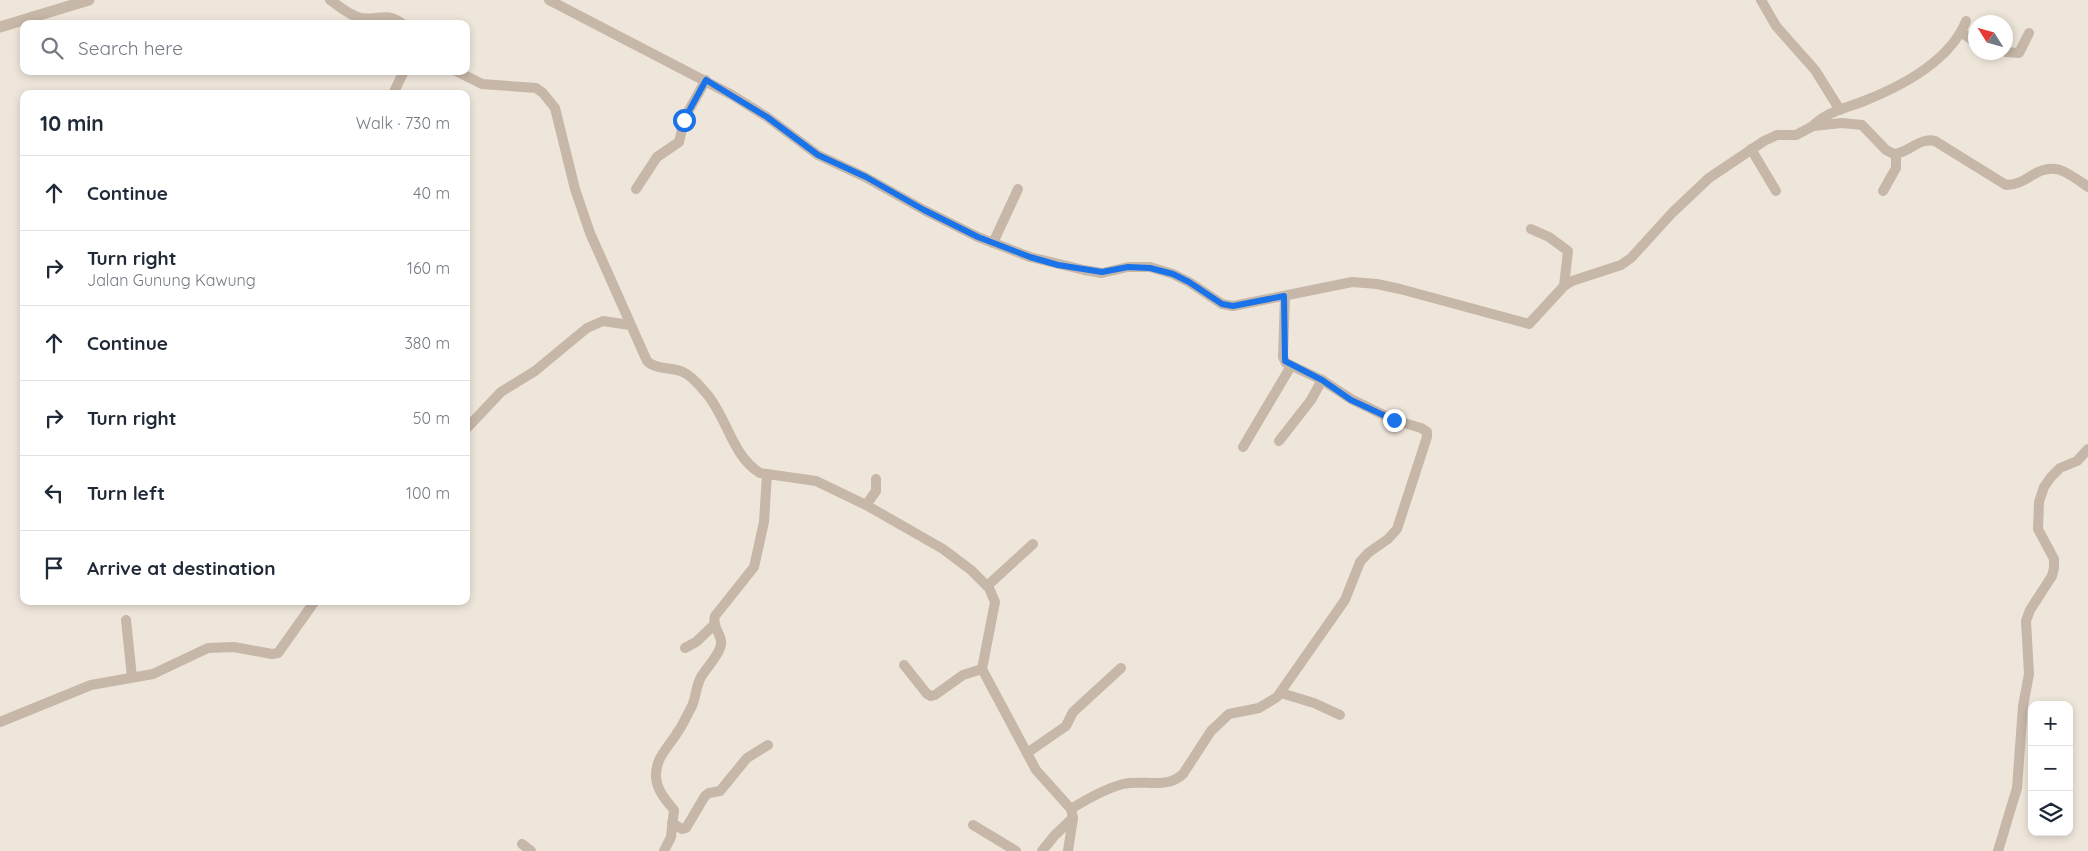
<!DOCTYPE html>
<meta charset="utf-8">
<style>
:root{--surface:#fff;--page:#f6f6f7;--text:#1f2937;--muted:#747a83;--line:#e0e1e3}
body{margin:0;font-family:Quicksand,sans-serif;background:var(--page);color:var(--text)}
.controls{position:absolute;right:15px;bottom:15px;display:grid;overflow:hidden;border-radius:10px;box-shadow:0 2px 8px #0003}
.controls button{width:45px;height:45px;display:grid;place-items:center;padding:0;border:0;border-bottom:1px solid var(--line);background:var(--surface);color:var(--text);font:25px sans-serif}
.compass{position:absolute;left:1968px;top:15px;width:45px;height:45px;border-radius:50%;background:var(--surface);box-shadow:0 2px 8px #0003;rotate:307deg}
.stop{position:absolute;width:15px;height:15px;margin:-11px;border:4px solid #1a73e8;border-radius:50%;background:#fff}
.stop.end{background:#1a73e8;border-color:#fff;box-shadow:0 1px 5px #0008}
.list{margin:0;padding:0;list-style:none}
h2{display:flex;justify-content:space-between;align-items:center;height:65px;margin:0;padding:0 20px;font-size:21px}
h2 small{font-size:16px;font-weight:400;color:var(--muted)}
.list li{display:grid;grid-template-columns:32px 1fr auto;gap:15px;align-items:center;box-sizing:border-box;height:75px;padding:0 20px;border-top:1px solid var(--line)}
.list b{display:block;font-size:19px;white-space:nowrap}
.list p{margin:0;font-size:16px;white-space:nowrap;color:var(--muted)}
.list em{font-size:16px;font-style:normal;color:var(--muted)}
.icon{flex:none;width:28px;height:28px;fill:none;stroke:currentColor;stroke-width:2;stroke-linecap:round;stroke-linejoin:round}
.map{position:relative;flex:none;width:2088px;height:851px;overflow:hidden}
.search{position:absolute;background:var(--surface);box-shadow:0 2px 8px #0003;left:20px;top:20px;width:450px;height:55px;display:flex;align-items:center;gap:12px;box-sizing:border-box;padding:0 18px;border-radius:10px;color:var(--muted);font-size:19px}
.panel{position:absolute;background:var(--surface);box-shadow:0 2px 8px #0003;left:20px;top:90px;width:450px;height:515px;border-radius:10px}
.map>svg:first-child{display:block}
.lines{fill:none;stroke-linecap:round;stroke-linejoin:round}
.minor{stroke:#c6b7a8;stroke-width:10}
.tertiary{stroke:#c6b7a8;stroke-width:11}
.route{stroke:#1a73e8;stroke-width:6}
</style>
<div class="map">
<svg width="2088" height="851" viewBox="0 0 2088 851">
<rect width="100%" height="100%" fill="#efe6db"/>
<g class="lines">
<g class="minor">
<path d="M330,0C339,6 350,16 361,18C380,21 385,11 403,24"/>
<path d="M549,0L732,95L767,117L818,155L865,177L924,210L978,237L1030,257L1084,270L1102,273L1128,267H1150L1173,274L1189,282L1222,304L1233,306L1352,282L1377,284L1400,289L1529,324L1564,286L1572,281L1621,265L1631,258L1672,213L1709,178L1764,141L1777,135H1796L1813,126L1842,123L1862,125L1886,150L1894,154C1909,153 1919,137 1935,141L2006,185C2016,185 2023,181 2031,176C2055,160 2068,173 2088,187"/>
<polyline points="1761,0 1776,26 1815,70 1840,110"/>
<polyline points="1961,32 1976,43"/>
<polyline points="1987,52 1992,52"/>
<polyline points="2006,52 2019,53 2029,33"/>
<path d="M456,71L482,84L536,88L543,93L555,108L575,189L590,233L647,361C656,370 672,367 683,372C692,376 700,386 706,393C727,417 732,456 760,473L816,481L866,505L943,549L971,570L989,588L995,602L982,669L1036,770L1071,809L1073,818L1068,851"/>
<polyline points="393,94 404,71"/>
<path d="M1813,126C1826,112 1846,108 1864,101C1902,86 1950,61 1966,21"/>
<polyline points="1751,149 1776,191"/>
<polyline points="636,189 657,157 679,142 685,117 706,80"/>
<polyline points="1883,191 1896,168 1896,154"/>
<polyline points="1531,229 1549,237 1568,251 1564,286"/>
<polyline points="993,243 1018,189"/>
<polyline points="466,429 501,392 535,371 587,328 603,321 630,325"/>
<polyline points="1279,441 1311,400 1322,380"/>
<polyline points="1243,447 1291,366"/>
<polyline points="866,505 876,491 876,479"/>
<polyline points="987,586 1033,544"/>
<polyline points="126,620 132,677"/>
<polyline points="685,648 696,642 714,625"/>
<polyline points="904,665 927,694 931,696 935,695 963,675 982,669"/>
<polyline points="1281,693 1314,703 1340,715"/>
<polyline points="0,722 91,685 153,674 208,648 234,647 272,654 278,653 315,601"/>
<polyline points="1027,753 1066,726 1073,712 1121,668"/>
<path d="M1071,809C1087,799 1104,789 1123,784C1144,779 1166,790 1183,774L1211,731L1229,714L1259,708L1277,697L1345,600L1360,562L1368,553L1388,539L1397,529L1427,437V432L1421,428L1394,420L1351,399L1322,380L1286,363L1283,357L1285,296"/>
<polyline points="672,823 682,829 686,828 705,796 709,793 720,791 747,758 768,745"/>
<polyline points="973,825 1016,851"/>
<polyline points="522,844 531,851"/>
<path d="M664,851L671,837L674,810C666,800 657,791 656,777C655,758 668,748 677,733C683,725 687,715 692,706C696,697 696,686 701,677C707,667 716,659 720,648C725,636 711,628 715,616L754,567L764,522L767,474"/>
<polyline points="1042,851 1055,835 1073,818"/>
<polyline points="1998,851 2017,788 2023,706 2029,674 2026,621 2030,610 2052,576 2054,568 2054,559 2038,529 2039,502 2044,487 2051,477 2060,468 2077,461 2088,449"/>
</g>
<polyline class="tertiary" points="0,27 89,0"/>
</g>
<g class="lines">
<polyline class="route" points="684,120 706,80 767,117 818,155 866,177 924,210 978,237 1030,257 1058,265 1102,272 1128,267 1150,268 1173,274 1189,282 1222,304 1233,306 1284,296 1285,361 1322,380 1351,400 1394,420"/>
</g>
</svg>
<div class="controls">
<button>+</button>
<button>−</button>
<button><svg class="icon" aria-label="layers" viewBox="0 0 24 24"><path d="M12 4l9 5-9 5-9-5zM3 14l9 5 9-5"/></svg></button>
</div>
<svg class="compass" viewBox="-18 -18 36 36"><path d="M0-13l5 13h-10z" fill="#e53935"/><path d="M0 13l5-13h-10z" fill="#747a83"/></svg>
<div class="stop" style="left:684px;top:120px"></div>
<div class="stop end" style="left:1394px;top:420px"></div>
<div class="search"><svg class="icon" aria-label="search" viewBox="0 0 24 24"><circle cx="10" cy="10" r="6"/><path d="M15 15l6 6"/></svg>Search here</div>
<section class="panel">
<h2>10 min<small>Walk · 730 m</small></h2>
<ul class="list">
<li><svg class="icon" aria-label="ahead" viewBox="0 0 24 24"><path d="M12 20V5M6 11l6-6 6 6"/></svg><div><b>Continue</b></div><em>40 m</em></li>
<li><svg class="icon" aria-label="right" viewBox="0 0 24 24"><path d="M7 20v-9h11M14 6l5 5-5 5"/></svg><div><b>Turn right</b><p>Jalan Gunung Kawung</p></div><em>160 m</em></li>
<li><svg class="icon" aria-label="ahead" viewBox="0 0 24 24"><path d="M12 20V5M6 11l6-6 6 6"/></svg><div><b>Continue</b></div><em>380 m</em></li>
<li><svg class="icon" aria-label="right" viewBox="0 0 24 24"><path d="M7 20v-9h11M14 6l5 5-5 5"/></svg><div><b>Turn right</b></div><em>50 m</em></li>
<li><svg class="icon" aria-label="left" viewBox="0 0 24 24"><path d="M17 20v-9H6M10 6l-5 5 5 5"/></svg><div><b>Turn left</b></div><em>100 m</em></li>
<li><svg class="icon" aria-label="arrive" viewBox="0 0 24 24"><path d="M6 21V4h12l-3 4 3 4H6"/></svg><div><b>Arrive at destination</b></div></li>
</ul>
</section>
</div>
